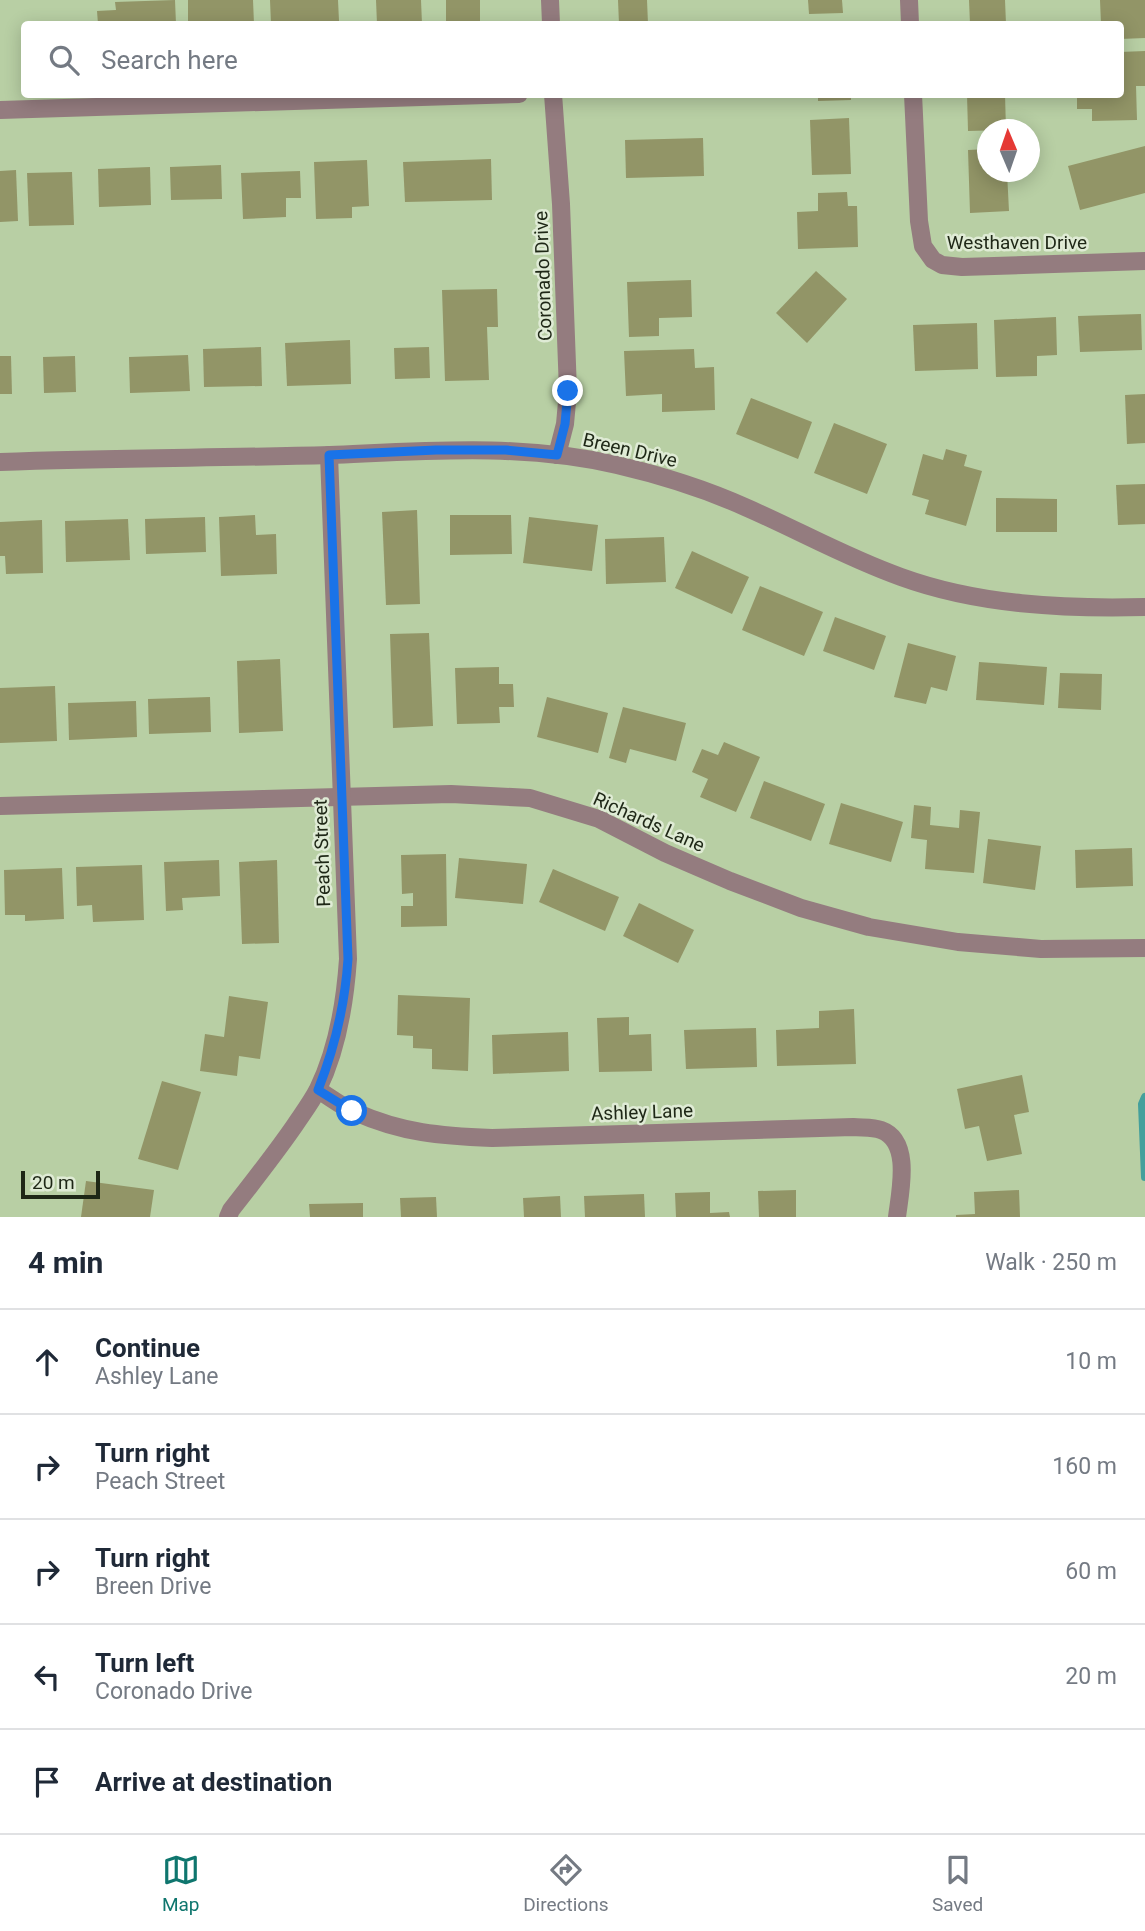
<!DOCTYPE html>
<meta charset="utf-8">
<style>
:root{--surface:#fff;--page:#f6f6f7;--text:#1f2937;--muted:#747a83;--line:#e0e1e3;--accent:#0f766e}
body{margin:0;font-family:Roboto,sans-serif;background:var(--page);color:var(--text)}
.compass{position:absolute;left:977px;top:119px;width:63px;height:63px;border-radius:50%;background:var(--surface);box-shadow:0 4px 18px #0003;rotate:358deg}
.scale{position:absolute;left:21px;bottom:18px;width:79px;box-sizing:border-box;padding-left:7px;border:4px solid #1e2716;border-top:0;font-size:19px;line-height:24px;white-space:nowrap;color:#1e2716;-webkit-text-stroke:5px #dfebd5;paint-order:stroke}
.stop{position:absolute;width:21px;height:21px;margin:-16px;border:5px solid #1a73e8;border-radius:50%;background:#fff}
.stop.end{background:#1a73e8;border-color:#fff;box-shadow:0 2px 7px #0008}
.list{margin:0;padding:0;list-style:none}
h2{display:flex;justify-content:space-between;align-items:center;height:91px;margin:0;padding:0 28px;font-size:30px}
h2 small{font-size:23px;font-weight:400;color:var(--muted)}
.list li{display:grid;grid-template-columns:46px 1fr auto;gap:21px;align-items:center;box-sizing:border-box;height:105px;padding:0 28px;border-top:2px solid var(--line)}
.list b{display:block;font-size:26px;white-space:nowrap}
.list p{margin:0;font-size:23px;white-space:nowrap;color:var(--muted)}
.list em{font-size:23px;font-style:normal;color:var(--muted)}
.icon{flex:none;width:38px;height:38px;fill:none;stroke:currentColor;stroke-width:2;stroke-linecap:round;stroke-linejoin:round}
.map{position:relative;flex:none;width:1145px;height:1217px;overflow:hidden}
.search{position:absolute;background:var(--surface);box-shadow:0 4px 18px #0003;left:21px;right:21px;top:21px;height:77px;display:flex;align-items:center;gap:18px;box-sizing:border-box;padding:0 24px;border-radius:7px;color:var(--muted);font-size:26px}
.sheet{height:616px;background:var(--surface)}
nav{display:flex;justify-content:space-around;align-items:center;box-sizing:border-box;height:98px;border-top:2px solid var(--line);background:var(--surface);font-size:19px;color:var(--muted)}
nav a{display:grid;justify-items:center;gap:4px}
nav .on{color:var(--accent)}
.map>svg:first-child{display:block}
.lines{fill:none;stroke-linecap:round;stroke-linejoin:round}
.stream{stroke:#44a09c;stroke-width:8}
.building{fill:#929567}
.street{stroke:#947c7f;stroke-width:18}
.route{stroke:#1a73e8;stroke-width:9}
.labels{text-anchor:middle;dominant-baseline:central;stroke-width:5;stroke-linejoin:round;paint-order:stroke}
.street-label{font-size:19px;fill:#1e2716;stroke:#dfebd5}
</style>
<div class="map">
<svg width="1145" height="1217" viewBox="0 0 1145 1217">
<rect width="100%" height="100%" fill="#b8cfa4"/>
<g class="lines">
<polyline class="stream" points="1145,1097 1142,1104 1145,1177"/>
</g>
<g class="building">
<polygon points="175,0 176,24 98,24 97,11 116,10 115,2"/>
<polygon points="188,0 253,0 254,24 188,24"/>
<polygon points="270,0 338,0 339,21 321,21 321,24 271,24"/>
<polygon points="376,0 421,0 422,24 377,24"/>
<polygon points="446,0 480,0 480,21 446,22"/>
<polygon points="618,0 647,0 648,24 619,24"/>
<polygon points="808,0 842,0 843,13 809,14"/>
<polygon points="969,0 1005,0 1006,24 970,24"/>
<polygon points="1100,0 1145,0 1145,38 1120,39 1120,24 1101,24"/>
<polygon points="1145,51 1145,86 1136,86 1137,120 1092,121 1092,109 1077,109 1077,94 1120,94 1120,52"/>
<polygon points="818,94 851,94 851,100 818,101"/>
<polygon points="967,94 1005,94 1006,130 968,131"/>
<polygon points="849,118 851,174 812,175 810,120"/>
<polygon points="703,138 704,176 626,178 625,140"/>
<polygon points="1145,146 1145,193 1080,210 1068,166"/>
<polygon points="988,149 988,172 1007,172 1009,211 970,213 968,150"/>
<polygon points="491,159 492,200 405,202 403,162"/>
<polygon points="367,160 369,206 352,207 352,218 316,219 314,162"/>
<polygon points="221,165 222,199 171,200 170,167"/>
<polygon points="150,167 151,205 99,207 98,169"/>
<polygon points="16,170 18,221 0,222 0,171"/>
<polygon points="300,171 301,198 286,198 286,217 243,219 241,173"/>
<polygon points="72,172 74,225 29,226 27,173"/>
<polygon points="847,192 848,206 857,206 858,247 798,249 797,212 818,211 818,193"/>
<polygon points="816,271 847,299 807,343 776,313"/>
<polygon points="691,280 692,317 659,318 659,336 629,337 627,282"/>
<polygon points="497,289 498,327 487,327 489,380 445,381 442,290"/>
<polygon points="1141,314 1142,350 1080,352 1078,316"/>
<polygon points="1056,317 1057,355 1037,356 1037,376 996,377 994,320"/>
<polygon points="977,323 978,369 915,371 913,325"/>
<polygon points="350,340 351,384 287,386 285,343"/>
<polygon points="261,347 262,386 204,387 203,349"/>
<polygon points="429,347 430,378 395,379 394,348"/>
<polygon points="694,349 695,368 714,367 715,410 662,412 662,394 626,396 624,351"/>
<polygon points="188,355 190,391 130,393 129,357"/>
<polygon points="0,356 11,356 12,394 0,394"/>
<polygon points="75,356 76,392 44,393 43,357"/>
<polygon points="1145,394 1145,443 1127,444 1125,395"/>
<polygon points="751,398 812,422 798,459 736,434"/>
<polygon points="834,423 887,444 867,494 814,473"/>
<polygon points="946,449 967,455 964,466 982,471 966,526 925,514 929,500 912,495 923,454 943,460"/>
<polygon points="1145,484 1145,524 1118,525 1116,485"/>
<polygon points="996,498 1057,499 1057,532 996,532"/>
<polygon points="417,510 420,604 386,605 382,512"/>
<polygon points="255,515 256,535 276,534 277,574 221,576 219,517"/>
<polygon points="450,515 511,515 512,554 450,555"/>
<polygon points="205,517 206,552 146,554 145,519"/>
<polygon points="529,517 598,525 592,571 523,563"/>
<polygon points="128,519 130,560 66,562 65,521"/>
<polygon points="42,520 43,573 6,574 5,556 0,556 0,522"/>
<polygon points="664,537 666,582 606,584 605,539"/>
<polygon points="692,551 749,577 732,614 675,588"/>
<polygon points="760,586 823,612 804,656 742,630"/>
<polygon points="835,617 886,636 874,670 823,651"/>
<polygon points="429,633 433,726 393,728 390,634"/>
<polygon points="908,643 956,656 947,691 931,687 926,704 894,697"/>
<polygon points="280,659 283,731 239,733 237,661"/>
<polygon points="979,662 1047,667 1044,705 976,700"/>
<polygon points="499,667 499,684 513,684 514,707 499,707 500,723 457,724 455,668"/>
<polygon points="1060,673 1102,674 1101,710 1058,708"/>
<polygon points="55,686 57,741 0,743 0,688"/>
<polygon points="210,697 211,732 149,734 148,699"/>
<polygon points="547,697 608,713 598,753 537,737"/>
<polygon points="136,701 137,737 69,740 68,703"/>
<polygon points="623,707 686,723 676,761 630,749 626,763 609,758"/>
<polygon points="724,742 760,757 736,812 700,797 708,779 692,772 702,749 718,755"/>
<polygon points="764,781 825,804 811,841 750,818"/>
<polygon points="841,803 903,822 891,862 829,844"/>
<polygon points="914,805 931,807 930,825 959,828 960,810 980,812 974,873 925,869 927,840 911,838"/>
<polygon points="988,839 1041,846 1035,890 983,883"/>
<polygon points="1132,848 1133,886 1076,888 1075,850"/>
<polygon points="446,854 447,926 401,927 401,906 413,906 413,893 402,894 401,855"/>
<polygon points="459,858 527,864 523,904 455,898"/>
<polygon points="219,860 220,896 182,898 183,910 166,911 164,862"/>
<polygon points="277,860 279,943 242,944 239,862"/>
<polygon points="142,865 144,920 93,922 92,905 77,906 76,867"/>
<polygon points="62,868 64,919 25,921 25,915 5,915 4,870"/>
<polygon points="553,869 619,897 605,931 539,902"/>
<polygon points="639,903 694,930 678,963 623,936"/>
<polygon points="398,995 470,998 468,1071 432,1069 432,1049 413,1048 413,1036 397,1035"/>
<polygon points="229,996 268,1002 260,1059 239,1056 237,1076 200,1071 205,1034 224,1037"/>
<polygon points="854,1009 856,1064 777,1066 776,1030 819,1028 819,1011"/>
<polygon points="629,1017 629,1035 651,1034 652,1071 599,1072 597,1018"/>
<polygon points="756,1028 757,1067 686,1069 684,1030"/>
<polygon points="568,1032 569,1071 493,1074 492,1035"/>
<polygon points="1022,1075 1029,1112 1014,1115 1022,1154 987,1161 979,1126 965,1129 957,1089"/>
<polygon points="162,1081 201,1092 178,1170 138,1159"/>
<polygon points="86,1181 154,1190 150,1217 81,1217"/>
<polygon points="796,1190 796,1217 759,1217 758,1191"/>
<polygon points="1019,1190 1020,1217 956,1217 956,1215 975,1214 974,1192"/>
<polygon points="710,1192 710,1213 729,1212 730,1217 676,1217 675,1193"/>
<polygon points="644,1194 645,1217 585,1217 584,1196"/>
<polygon points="560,1196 561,1217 524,1217 523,1198"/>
<polygon points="436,1197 437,1217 401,1217 400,1198"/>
<polygon points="363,1203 363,1217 310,1217 309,1204"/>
</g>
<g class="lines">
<g class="street">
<polyline points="550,0 551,24"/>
<polyline points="909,0 910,24"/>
<polyline points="553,94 561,204 568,391 565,424 557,455"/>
<polyline points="913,94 919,221 923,246 933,260 942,265 962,267 1145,261"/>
<polyline points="0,110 519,94"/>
<path d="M0,462C110,458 220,458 330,455C426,451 522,443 617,465C660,475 705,489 745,507C798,530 847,558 901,577C978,605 1064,609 1145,607"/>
<polyline points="0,806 451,794 530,798 599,819 665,853 730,881 801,908 869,927 958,942 1041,949 1145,948"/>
<path d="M318,1090C330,1097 342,1107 355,1112C402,1133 441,1136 492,1138L853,1127C862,1128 873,1127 881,1130C912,1141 900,1192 897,1217"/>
<path d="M228,1217L231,1210C253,1182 275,1154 295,1125C303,1113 312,1101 318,1089C338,1048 345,1003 348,959L329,455"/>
</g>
</g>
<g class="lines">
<path class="route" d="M352,1111L318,1090C335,1047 345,1005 348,959L329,455L436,450H506L557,455L565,424L568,391"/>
</g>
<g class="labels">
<g class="street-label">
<text x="1017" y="242">Westhaven Drive</text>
<text transform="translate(543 276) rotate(-92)">Coronado Drive</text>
<text transform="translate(630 450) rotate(13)">Breen Drive</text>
<text transform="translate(649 822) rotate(24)">Richards Lane</text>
<text transform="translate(322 853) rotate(-92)">Peach Street</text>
<text transform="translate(642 1112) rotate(-2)">Ashley Lane</text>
</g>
</g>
</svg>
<svg class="compass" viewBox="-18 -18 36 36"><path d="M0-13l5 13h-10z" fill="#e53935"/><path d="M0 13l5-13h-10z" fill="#747a83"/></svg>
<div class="scale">20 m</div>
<div class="stop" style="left:352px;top:1111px"></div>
<div class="stop end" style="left:568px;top:391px"></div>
<div class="search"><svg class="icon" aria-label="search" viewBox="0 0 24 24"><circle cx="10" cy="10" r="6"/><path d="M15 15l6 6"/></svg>Search here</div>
</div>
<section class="sheet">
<h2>4 min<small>Walk · 250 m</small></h2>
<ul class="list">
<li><svg class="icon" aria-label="ahead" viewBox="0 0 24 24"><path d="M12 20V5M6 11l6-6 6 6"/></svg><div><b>Continue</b><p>Ashley Lane</p></div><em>10 m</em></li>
<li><svg class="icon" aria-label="right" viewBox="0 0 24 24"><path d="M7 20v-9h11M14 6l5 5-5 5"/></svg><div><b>Turn right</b><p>Peach Street</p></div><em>160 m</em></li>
<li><svg class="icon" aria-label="right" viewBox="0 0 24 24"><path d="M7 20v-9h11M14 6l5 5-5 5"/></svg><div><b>Turn right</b><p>Breen Drive</p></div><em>60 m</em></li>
<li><svg class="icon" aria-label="left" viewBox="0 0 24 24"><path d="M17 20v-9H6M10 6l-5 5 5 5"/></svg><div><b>Turn left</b><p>Coronado Drive</p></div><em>20 m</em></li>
<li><svg class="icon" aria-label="arrive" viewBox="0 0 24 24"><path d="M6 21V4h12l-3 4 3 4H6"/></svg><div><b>Arrive at destination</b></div></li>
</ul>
</section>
<nav>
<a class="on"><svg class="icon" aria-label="map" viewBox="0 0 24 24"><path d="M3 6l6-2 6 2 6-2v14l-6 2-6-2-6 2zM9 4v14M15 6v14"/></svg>Map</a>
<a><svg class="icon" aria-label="directions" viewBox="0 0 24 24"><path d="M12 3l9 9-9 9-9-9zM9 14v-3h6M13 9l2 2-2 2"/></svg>Directions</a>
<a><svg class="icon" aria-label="saved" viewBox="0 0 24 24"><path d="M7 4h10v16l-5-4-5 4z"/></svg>Saved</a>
</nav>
